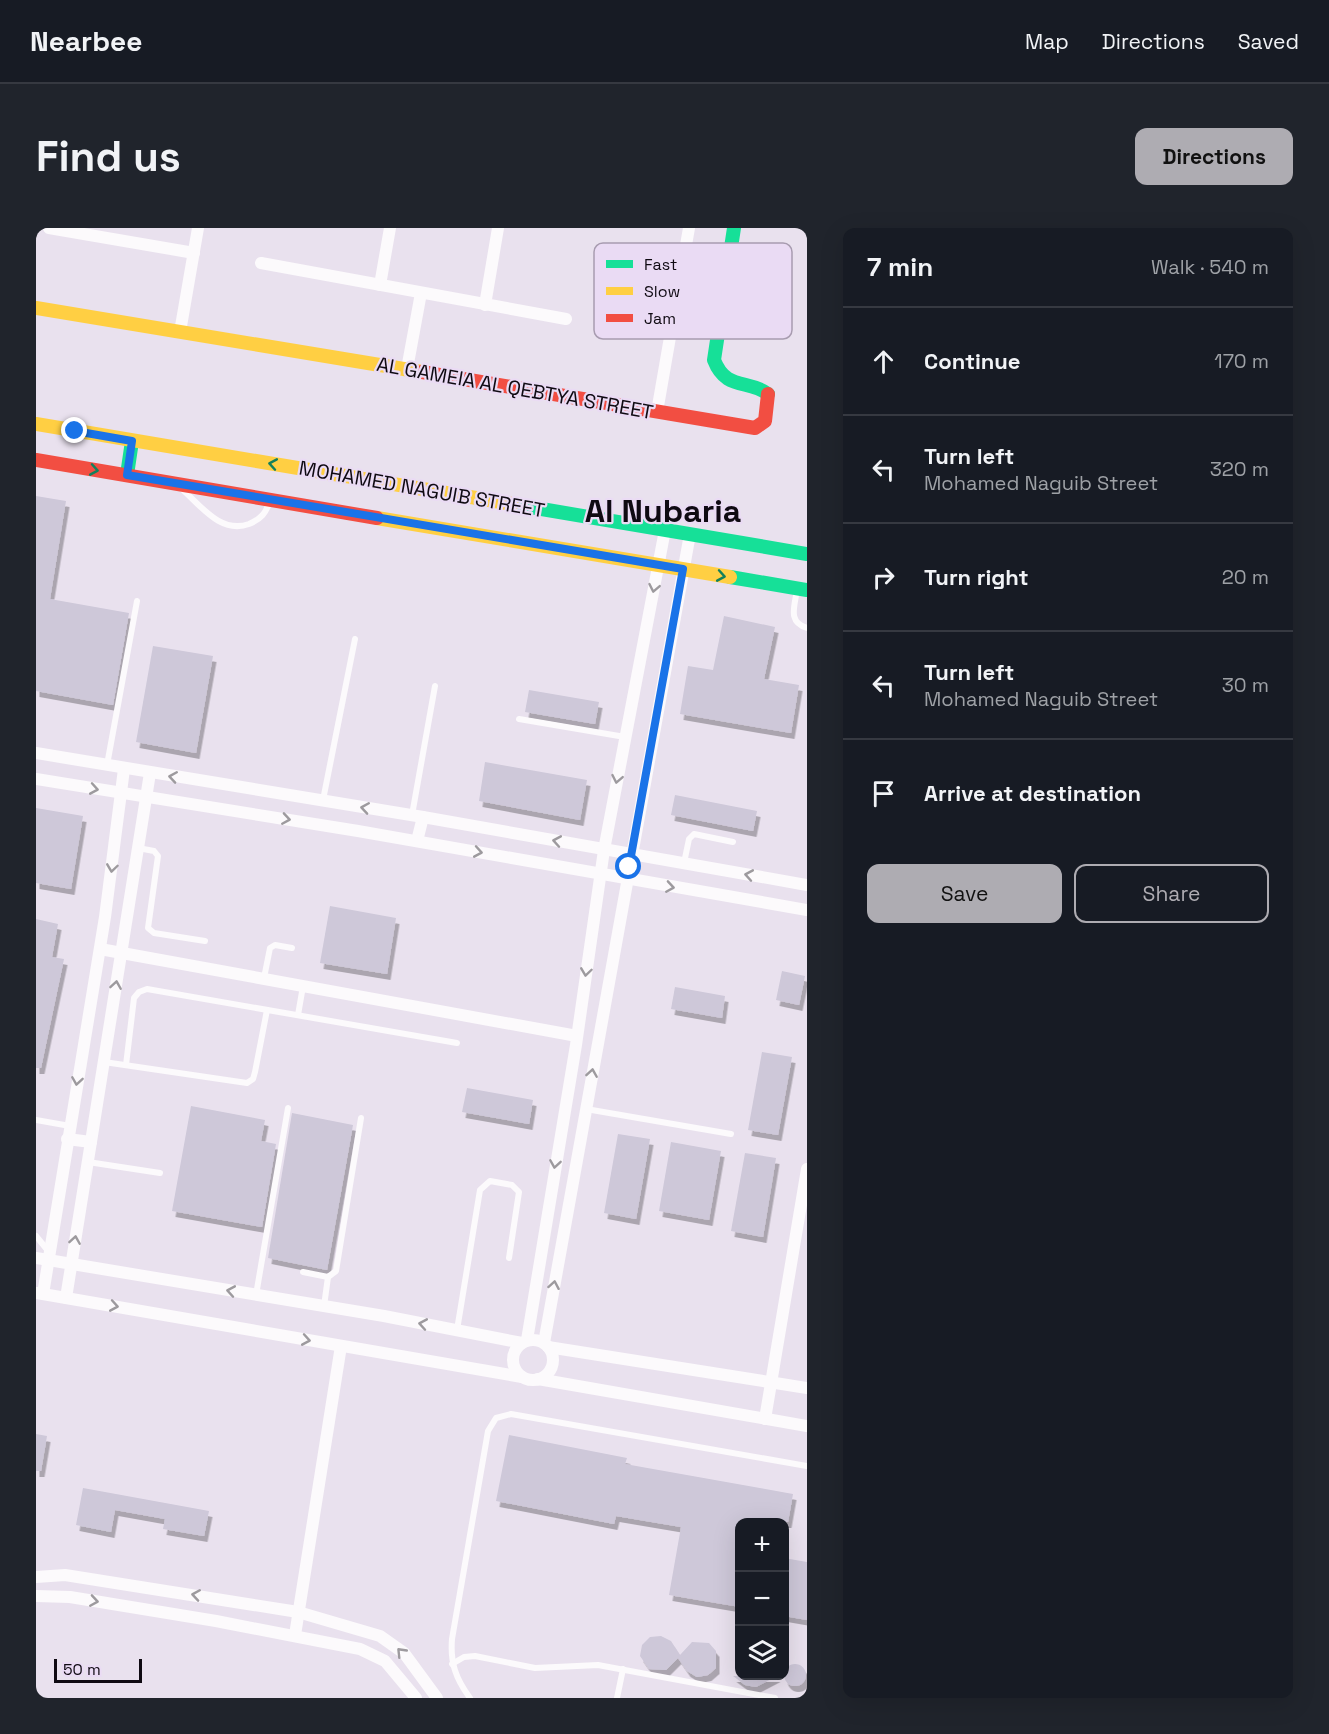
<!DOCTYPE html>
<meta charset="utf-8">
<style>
:root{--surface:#171b24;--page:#20242c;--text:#f1f3f6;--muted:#9ea1a6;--line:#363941;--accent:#aeacb2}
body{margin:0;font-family:"Space Grotesk",sans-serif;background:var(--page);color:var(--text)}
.controls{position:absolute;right:18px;bottom:18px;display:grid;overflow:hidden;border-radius:12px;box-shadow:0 6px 24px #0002}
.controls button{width:54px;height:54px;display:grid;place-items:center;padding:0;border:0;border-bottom:2px solid var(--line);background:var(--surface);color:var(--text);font:30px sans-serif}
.scale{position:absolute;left:18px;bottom:15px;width:88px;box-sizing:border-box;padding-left:6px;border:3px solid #0f0a12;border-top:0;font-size:16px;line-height:21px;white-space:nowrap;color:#0f0a12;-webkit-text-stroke:4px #eadbf4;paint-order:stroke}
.stop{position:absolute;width:18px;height:18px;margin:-14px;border:4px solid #1a73e8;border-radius:50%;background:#fff}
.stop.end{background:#1a73e8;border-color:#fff;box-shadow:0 2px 6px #0008}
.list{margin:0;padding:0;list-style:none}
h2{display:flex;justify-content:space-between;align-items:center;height:78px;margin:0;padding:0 24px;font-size:26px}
h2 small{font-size:20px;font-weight:400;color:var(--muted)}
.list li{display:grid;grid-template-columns:39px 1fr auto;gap:18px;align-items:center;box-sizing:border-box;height:108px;padding:0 24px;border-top:2px solid var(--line)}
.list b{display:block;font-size:22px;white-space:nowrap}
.list p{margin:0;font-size:20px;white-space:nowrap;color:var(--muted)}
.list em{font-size:20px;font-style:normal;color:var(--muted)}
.actions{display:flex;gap:12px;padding:18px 24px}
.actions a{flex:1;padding:14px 0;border:2px solid var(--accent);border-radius:12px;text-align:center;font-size:21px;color:var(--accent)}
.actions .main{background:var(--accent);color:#111}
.icon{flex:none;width:33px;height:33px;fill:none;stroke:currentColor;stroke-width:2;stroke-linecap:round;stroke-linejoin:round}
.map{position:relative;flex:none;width:771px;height:1470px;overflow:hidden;border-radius:12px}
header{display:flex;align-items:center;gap:36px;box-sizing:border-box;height:84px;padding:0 30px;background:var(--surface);border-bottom:2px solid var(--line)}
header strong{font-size:28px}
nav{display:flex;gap:33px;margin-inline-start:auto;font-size:21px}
.intro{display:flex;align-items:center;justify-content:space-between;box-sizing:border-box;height:144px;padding:0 36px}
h1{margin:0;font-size:42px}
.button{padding:15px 27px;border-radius:12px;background:var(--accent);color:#111;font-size:21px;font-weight:700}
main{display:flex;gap:36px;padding:0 36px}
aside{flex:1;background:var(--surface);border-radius:12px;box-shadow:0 6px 24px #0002}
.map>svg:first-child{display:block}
.building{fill:#cec8d9;filter:url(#shadow)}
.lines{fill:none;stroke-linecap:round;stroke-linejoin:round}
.lane{stroke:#fcfafc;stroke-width:6}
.street{stroke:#fcfafc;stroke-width:12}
.fast{stroke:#16e098;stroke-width:14}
.slow{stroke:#ffcf43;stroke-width:14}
.jam{stroke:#f24e42;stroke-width:14}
.oneway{stroke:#13805c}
.oneway2{stroke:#9d9a9e}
.route{stroke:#1a73e8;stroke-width:8}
.labels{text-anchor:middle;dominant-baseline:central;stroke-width:4.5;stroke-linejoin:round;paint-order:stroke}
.street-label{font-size:20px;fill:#0f0a12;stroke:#eadbf4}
.town-label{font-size:32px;font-weight:bold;fill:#0f0a12;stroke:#eadbf4}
.key{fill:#eadbf4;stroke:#a89cb0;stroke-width:1.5}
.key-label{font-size:16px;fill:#0f0a12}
</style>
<header>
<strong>Nearbee</strong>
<nav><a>Map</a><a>Directions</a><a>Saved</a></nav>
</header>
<div class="intro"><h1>Find us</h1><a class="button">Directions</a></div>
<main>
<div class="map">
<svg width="771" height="1470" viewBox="0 0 771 1470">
<defs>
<filter id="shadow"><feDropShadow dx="3.5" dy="6" stdDeviation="0" flood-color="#0004"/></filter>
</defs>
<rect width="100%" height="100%" fill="#e9e1ee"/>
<g class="building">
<polygon points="0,268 30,273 14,371 93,385 77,477 0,463"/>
<polygon points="688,388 739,399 728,451 763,457 755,505 644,486 652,438 677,442"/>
<polygon points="117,418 177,428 160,525 100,514"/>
<polygon points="493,462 563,474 559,496 489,484"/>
<polygon points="449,534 551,552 544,592 443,573"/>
<polygon points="639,567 721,583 717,603 635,587"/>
<polygon points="0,580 47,588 35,661 0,655"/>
<polygon points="294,678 360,690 351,746 284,735"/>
<polygon points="0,691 22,696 16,729 28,731 5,840 0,840"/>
<polygon points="746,743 769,748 763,777 740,772"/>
<polygon points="639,759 689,768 686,790 635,781"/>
<polygon points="726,824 756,829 742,907 712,902"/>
<polygon points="431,860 497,872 493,896 426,884"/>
<polygon points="155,878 229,892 225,913 240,916 226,999 136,983"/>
<polygon points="256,885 317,897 291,1042 232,1030"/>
<polygon points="582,906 614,911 600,991 568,985"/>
<polygon points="635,914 685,923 673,992 623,983"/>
<polygon points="709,925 740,930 727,1009 695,1003"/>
<polygon points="0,1206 11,1208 5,1243 0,1243"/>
<polygon points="473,1207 591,1230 589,1236 757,1266 752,1294 704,1294 704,1379 633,1367 645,1299 580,1288 578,1296 460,1273"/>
<polygon points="47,1260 173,1283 168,1308 127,1301 129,1291 79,1282 75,1304 40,1297"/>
<polygon points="748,1330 771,1334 771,1392 748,1388"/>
<polygon points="625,1408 635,1413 644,1427 656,1414 673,1415 680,1423 680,1440 672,1447 661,1449 651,1443 642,1430 630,1442 613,1441 604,1428 606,1417 614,1409"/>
<circle cx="759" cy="1447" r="11"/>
<polygon points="697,1448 741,1448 720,1459 709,1457"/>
</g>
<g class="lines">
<g class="lane">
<path d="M147,262C166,279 185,306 213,296C225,291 230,285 234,273"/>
<path d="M761,361C759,378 751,394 771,400"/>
<polyline points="483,491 589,509"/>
<polyline points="71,537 101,373"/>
<polyline points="287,572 319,411"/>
<polyline points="376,587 399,458"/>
<polyline points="102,620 118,623 122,628 112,700 118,705 169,713"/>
<polyline points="648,635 653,611 658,606 697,614"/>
<polyline points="228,750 234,720 239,717 256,720"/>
<polyline points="262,787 267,758"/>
<polyline points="68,834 211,855 217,851 219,844 231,782"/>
<polyline points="90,837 98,770 103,764 111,761 421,815"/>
<polyline points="550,881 695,906"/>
<polyline points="0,892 34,898"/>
<polyline points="52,934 124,945"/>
<polyline points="0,1008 13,1024"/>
<polyline points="267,1044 292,1049 300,1043 325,890"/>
<polyline points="220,1067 252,880"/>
<polyline points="288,1078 292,1049"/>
<polyline points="421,1102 444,962 454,953 476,957 483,964 473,1030"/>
<polyline points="416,1436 428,1429 439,1428 499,1440 562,1437 739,1470"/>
<path d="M434,1470C420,1451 414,1435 416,1411L452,1203L460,1190L475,1186L771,1238"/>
<polyline points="581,1470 587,1441"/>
</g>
<g class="street">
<polyline points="13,0 158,25"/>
<polyline points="225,35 530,91"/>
<polyline points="344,57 354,0"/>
<polyline points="449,77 462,0"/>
<polyline points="144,104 162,0"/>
<polyline points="371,141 385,65"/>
<polyline points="621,184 653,0"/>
<polyline points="0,525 387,589 771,657"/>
<polyline points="0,551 322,603 771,682"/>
<polyline points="381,613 387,589"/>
<polyline points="64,721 541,808"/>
<polyline points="31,911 55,914"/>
<polyline points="0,1030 348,1088 486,1115"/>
<polyline points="1,1065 486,1149"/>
<polyline points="7,1066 69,689 88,541"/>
<polyline points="30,1070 114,545"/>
<circle cx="497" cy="1132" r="20"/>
<polyline points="491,1112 540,817 568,622 629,302"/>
<polyline points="508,1115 654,306"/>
<polyline points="512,1119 771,1160"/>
<polyline points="502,1151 771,1198"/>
<polyline points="729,1191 771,941"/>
<polyline points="0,1349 29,1347 262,1384 344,1408 368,1425 401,1470"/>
<polyline points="0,1368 34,1369 180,1393 324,1421 349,1433 380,1470"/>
<polyline points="259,1407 305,1118"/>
</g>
<g class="fast">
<path d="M698,0L678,132C690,163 712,151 732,166"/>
<polyline points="91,247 96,213"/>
<polyline points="476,276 771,326"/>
<polyline points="694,349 771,362"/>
</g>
<g class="slow">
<polyline points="0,80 386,144"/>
<polyline points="0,196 476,276"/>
<polyline points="341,290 694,349"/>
</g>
<g class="jam">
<polyline points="386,144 719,200 729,193 732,166"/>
<polyline points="0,232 341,290"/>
</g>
</g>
<defs><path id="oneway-chevron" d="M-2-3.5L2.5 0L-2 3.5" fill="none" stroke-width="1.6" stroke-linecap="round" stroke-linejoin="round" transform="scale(1.5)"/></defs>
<g class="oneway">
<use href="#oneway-chevron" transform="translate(237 236) rotate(-170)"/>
<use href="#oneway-chevron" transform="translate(58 242) rotate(10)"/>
<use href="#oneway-chevron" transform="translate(685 348) rotate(10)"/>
</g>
<g class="oneway2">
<use href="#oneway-chevron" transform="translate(618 360) rotate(101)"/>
<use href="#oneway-chevron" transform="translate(137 549) rotate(-171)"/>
<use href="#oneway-chevron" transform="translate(581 551) rotate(101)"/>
<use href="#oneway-chevron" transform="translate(58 561) rotate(10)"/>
<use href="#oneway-chevron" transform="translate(329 580) rotate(-171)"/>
<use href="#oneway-chevron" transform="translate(250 591) rotate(9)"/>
<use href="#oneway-chevron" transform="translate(521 613) rotate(-170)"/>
<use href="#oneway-chevron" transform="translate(442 624) rotate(10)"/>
<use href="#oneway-chevron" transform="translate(76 640) rotate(98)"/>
<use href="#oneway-chevron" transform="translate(713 647) rotate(-170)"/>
<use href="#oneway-chevron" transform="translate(634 659) rotate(9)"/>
<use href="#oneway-chevron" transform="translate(550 744) rotate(98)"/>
<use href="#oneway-chevron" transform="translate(80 757) rotate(-81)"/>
<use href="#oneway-chevron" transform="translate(556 845) rotate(-81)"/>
<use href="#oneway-chevron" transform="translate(41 853) rotate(99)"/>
<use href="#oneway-chevron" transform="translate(519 936) rotate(99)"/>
<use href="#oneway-chevron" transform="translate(39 1012) rotate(-81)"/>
<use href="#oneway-chevron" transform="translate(518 1057) rotate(-80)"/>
<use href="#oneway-chevron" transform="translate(195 1063) rotate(-170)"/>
<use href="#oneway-chevron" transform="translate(78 1078) rotate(10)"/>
<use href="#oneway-chevron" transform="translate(387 1096) rotate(-170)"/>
<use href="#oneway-chevron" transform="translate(270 1112) rotate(10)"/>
<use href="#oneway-chevron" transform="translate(160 1367) rotate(-171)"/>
<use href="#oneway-chevron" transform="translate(58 1373) rotate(9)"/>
<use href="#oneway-chevron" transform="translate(365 1424) rotate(-134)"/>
</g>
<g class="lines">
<polyline class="route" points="39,203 96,213 91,247 647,341 593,639"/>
</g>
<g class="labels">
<g class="street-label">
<text transform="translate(479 160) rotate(10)">AL GAMEIA AL QEBTYA STREET</text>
<text transform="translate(386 261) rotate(10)">MOHAMED NAGUIB STREET</text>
</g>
<g class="town-label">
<text x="627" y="283">Al Nubaria</text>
</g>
</g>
<rect x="558" y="15" width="198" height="96" rx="9" class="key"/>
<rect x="570" y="32" width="27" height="8" fill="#16e098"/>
<rect x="570" y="59" width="27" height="8" fill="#ffcf43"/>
<rect x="570" y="86" width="27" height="8" fill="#f24e42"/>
<g class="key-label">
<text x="608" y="42">Fast</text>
<text x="608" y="69">Slow</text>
<text x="608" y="96">Jam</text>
</g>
</svg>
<div class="controls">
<button>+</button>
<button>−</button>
<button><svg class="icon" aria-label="layers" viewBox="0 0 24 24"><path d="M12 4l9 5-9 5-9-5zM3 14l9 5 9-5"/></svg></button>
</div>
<div class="scale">50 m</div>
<div class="stop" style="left:593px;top:639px"></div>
<div class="stop end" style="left:39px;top:203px"></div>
</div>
<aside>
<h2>7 min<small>Walk · 540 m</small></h2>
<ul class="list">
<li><svg class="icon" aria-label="ahead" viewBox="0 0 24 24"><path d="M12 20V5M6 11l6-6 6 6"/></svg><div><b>Continue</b></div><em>170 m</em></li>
<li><svg class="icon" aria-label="left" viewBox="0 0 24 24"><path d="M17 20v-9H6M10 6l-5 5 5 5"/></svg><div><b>Turn left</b><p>Mohamed Naguib Street</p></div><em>320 m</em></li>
<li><svg class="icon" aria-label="right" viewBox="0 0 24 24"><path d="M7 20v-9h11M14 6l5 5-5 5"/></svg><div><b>Turn right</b></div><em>20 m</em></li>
<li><svg class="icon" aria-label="left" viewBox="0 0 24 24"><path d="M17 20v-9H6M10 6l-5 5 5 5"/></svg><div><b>Turn left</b><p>Mohamed Naguib Street</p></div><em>30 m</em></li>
<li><svg class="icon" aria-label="arrive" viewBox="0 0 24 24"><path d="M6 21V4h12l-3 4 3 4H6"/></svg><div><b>Arrive at destination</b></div></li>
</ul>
<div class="actions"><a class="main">Save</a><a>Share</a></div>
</aside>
</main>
